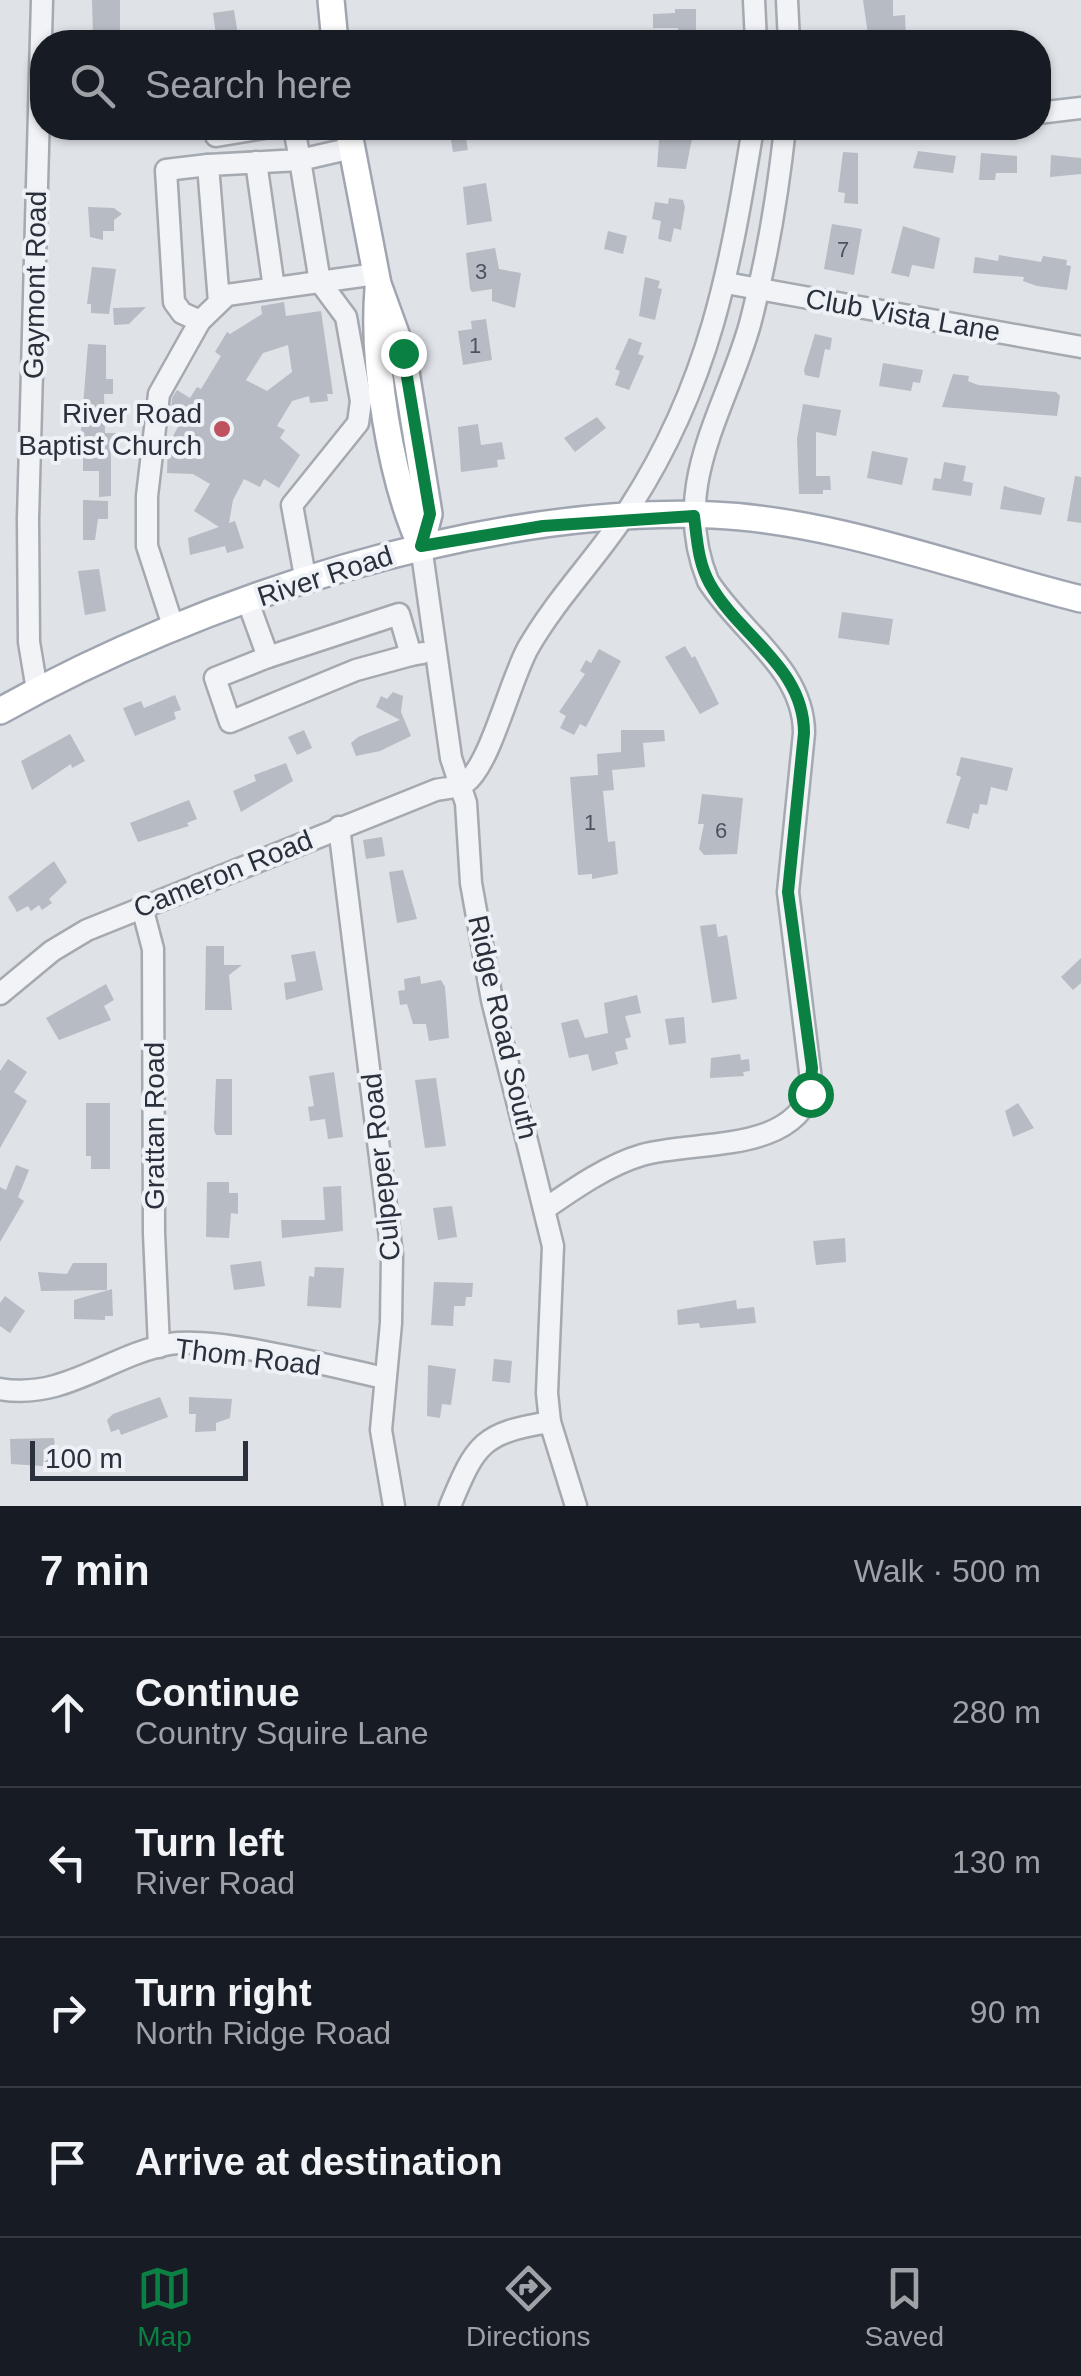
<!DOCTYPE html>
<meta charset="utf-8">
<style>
:root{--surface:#171b24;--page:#20242c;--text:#f1f3f6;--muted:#9ea1a6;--line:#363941;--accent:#0b8043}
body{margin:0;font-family:Arial,sans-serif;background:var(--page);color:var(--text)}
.scale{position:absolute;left:30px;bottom:25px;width:218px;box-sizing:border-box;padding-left:10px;border:5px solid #2a303c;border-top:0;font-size:28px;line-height:35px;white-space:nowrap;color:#2a303c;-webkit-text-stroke:8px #eef1f5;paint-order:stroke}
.stop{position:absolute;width:30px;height:30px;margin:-22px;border:8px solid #0b8043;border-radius:50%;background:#fff}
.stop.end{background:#0b8043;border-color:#fff;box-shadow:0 2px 10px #0008}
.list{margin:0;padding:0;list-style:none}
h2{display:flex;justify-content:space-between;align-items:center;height:130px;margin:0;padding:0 40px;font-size:42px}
h2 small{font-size:32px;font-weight:400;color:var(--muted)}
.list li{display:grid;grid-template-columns:65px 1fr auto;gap:30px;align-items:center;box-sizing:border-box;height:150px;padding:0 40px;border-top:2px solid var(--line)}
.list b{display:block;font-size:38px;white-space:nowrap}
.list p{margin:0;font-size:32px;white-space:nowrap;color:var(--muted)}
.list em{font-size:32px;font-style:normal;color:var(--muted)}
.icon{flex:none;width:55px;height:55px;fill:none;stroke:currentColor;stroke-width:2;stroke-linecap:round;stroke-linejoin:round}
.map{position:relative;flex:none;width:1081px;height:1506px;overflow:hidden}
.search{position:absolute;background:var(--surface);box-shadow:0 2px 8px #0004;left:30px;right:30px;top:30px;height:110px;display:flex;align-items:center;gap:25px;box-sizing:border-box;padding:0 35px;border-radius:40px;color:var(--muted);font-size:38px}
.sheet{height:730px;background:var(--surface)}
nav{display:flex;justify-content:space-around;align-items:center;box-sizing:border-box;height:140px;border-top:2px solid var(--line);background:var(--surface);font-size:28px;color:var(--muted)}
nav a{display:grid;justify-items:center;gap:5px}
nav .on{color:var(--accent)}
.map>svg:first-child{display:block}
.building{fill:#b7bbc3;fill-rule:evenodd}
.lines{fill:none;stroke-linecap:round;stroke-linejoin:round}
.minor-casing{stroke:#a5a9b0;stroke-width:25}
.major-casing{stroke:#a0a6b1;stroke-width:30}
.minor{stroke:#f1f3f6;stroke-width:20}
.major{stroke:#fff;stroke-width:25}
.route{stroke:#0b8043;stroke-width:12}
.poi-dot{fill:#be525f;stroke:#eef1f5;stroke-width:4}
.labels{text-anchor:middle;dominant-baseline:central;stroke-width:8;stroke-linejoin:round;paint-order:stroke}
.number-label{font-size:22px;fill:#4d535e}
.street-label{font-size:28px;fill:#2a303c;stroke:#eef1f5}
.poi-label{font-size:28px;fill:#2a303c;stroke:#eef1f5;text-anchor:end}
</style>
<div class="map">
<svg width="1081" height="1506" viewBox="0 0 1081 1506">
<rect width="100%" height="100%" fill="#dfe2e7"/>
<g class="building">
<polygon points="92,0 120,0 120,42 93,36"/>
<polygon points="863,0 893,0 893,16 905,15 906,42 869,42"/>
<polygon points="675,9 696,9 696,41 681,42 678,28 653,28 653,14 675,13"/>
<polygon points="234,10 239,42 217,42 213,13"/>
<polygon points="449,128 464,128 468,150 453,152"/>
<polygon points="660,128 694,128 686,169 657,167"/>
<polygon points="918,151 956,156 953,173 913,168"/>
<polygon points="843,152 858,153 858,204 844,203 845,193 838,192"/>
<polygon points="981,153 1017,156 1017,173 996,173 995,180 979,180"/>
<polygon points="1051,155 1081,158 1081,174 1050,177"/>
<polygon points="486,183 492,221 467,225 463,187"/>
<polygon points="669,198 683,200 685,207 681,230 674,228 671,242 658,239 661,221 652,219 655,202 668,204"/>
<polygon points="88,207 114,208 122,214 114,220 114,231 103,231 103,240 90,237"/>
<polygon points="832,224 862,229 854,275 824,269"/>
<polygon points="903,226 940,238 934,269 912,265 909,277 891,273"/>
<polygon points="608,231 627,236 623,254 604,249"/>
<polygon points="495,248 499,269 521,273 515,308 492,301 492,289 472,292 470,289 466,253"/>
<polygon points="999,255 1041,262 1043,256 1067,260 1066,265 1071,266 1067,290 1037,286 1023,281 1024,277 973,273 975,257 998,261"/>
<polygon points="92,267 116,269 109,314 91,313 91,304 87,304"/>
<polygon points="645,277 660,281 658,288 662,289 655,320 639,316"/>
<path d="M284,302L286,316L321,311L333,394H327L328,401L310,403L309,396L292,401L277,426L285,430L280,438L300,455L279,488L264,479L260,487L244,479L233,500L229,523L235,521L244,548L227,553L225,546L190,555L188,538L219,527L194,511L210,484L193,474L167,473L168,445L178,427L175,424L179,413L171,408L172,398L177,390L190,398L197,387L201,389L221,356L215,352L227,332L230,334L262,314L261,306ZM288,345L292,372L267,391L246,380L263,353Z"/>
<polygon points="146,307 129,324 114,325 113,308"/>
<polygon points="486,319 492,360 463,365 458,331 472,329 471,321"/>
<polygon points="815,334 832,338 830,350 825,349 819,378 805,375 804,370"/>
<polygon points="629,338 642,343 638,354 644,356 629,390 615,385 620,371 615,369"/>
<polygon points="88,344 106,345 106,379 113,379 113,394 104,394 105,433 116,433 116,444 111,444 111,496 99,497 99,471 83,471 83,456 79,456"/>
<polygon points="883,363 923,370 920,383 913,382 911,391 879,386"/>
<polygon points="953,374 969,376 968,381 978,385 1056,392 1060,396 1057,416 942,407"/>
<polygon points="803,404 841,410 836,436 816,432 816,476 830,476 831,490 823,490 823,494 799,494 797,439"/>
<polygon points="597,417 606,428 575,452 564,438"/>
<polygon points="478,424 481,445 502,442 505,459 497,460 498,467 461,472 458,427"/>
<polygon points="872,451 908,458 902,485 867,478"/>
<polygon points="944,462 966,466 963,481 973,483 971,496 932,490 934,478 941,479"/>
<polygon points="1075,476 1081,477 1081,523 1067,521"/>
<polygon points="1004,486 1045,498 1041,515 1000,509"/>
<polygon points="83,500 108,501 108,519 98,519 95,540 83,540"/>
<polygon points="99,569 106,611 85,615 78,571"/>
<polygon points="842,612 893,619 889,645 838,638"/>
<polygon points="685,646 692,658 695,656 719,704 700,714 665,657"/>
<polygon points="599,649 621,661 586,727 580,724 574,735 560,728 566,716 559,712 585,674 580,671 586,660 591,663"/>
<polygon points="393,692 403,696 401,712 411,736 380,751 356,756 351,743 358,737 400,720 376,707 381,696 387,699"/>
<polygon points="175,695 181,710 174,712 176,719 135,736 123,708 141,701 144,708"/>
<polygon points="304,730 312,748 297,755 288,737"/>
<polygon points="621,730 664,730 665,741 643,743 645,767 612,770 614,790 603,791 608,842 615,841 618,874 592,879 592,874 578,875 570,777 598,775 597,754 621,752"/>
<polygon points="70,734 85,761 72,768 71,764 32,790 21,761"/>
<polygon points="961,757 1013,768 1007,791 991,787 987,805 980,804 978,814 973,813 969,829 946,823 961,777 956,775"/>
<polygon points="286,763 293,781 241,812 233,791 256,781 254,775"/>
<polygon points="702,794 743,798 737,854 704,855 699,849 704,824 698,824"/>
<polygon points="189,800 197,819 187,823 189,826 138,842 130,823"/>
<polygon points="382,837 385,856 366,859 363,840"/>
<polygon points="54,861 67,882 49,899 52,903 42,910 39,905 31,911 28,906 17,912 8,897"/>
<polygon points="403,870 417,919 397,923 389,872"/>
<polygon points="716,924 718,937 727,935 737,999 712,1003 700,926"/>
<polygon points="206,946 224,946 224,965 242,965 229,975 232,1010 205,1010"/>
<polygon points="315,951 323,990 286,1000 284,983 296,981 291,955"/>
<polygon points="1081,958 1081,983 1073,990 1061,977"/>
<polygon points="420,976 421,984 441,980 445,987 449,1038 429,1041 426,1024 413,1024 407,1004 400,1005 398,991 405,990 404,979"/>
<polygon points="106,984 114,1000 104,1006 111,1020 59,1040 46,1018"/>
<polygon points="637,995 641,1013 625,1016 631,1037 625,1039 628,1049 615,1052 618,1064 592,1071 588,1054 569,1058 561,1023 578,1019 585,1038 608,1033 604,1003"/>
<polygon points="684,1017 686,1043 669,1045 665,1019"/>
<polygon points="740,1054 741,1060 749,1059 750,1071 743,1072 744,1076 710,1078 711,1058"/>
<polygon points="8,1059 27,1072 14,1092 27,1101 0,1148 0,1071"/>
<polygon points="334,1072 343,1137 328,1139 325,1119 310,1121 308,1107 314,1106 309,1076"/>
<polygon points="436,1078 446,1146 425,1148 415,1080"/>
<polygon points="216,1079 232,1079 232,1135 216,1135 214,1130"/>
<polygon points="86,1103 110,1103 110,1169 91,1169 91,1156 86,1156"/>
<polygon points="1018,1103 1034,1128 1013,1137 1005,1111"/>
<polygon points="16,1165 29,1170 18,1197 24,1201 0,1242 0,1187 6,1190"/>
<polygon points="207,1182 229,1182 229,1193 238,1193 238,1214 231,1213 229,1238 206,1237"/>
<polygon points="341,1186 343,1231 282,1238 281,1220 325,1220 323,1187"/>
<polygon points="452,1206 457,1237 438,1240 433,1208"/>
<polygon points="845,1238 846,1262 816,1265 813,1241"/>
<polygon points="261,1261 265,1286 234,1290 230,1265"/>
<polygon points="73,1263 107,1263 107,1290 41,1291 38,1272 67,1274"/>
<polygon points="315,1267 344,1268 341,1308 307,1306 309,1276 314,1277"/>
<polygon points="434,1282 473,1283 472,1297 466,1297 465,1306 454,1306 453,1326 431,1325"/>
<polygon points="112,1289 113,1316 105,1316 105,1320 74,1319 74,1300"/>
<polygon points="5,1296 25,1311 10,1333 0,1326 0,1303"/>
<polygon points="736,1300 737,1309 754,1307 756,1323 700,1328 699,1323 678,1325 677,1310"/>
<polygon points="494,1359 512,1361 510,1383 492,1381"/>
<polygon points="428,1365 456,1369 451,1405 442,1404 440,1418 427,1416"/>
<polygon points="160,1397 168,1417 121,1435 119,1429 111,1432 107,1420 113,1414"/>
<polygon points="189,1397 232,1399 230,1418 216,1423 216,1431 195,1432 196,1414 189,1414"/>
<polygon points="54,1438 57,1467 11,1464 10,1439"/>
</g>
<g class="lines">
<g class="minor-casing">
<g id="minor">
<polyline points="754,0 756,42"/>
<polyline points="787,0 789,42"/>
<polyline points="1038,113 1081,108"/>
<polyline points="214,128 216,136 264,128"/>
<polyline points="256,162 274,288"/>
<polyline points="726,283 1081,347"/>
<polyline points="219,302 208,165 300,160 294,128"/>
<polyline points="200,321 182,313 174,302 166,170 208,165"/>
<polyline points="421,546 451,758 466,803 471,883 492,1000 553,1246 547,1393 550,1422 576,1506"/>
<polyline points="306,582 292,505 358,423 361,401 346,317 320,282 300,160 352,148"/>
<polyline points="248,602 268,657 399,614 411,655 423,653"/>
<polyline points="174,629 147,546 147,496 159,394 200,321 227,295 376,274"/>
<polyline points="268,657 215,678 230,722 356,670 411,655"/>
<polyline points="37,690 29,642 28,519 42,0"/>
<polyline points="339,827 392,1254 391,1323 381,1430 394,1506"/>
<polyline points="142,907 153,949 154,1233 159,1347"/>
<path d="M0,994L52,951L87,930L436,790C445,788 458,788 465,783C490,766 510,680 528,648C557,597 599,556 630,507C710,383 730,269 753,128"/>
<path d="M546,1208C575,1188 608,1165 642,1155C695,1140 794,1154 812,1088L788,892L804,733C804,669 740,632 708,581C669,486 725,413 750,324C767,260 778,193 785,128"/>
<path d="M0,1389C65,1400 109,1355 170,1344C216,1336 334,1367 384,1378"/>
<path d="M450,1506C476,1443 482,1433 550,1422"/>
</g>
</g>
<g class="major-casing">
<g id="major">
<polyline points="331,0 335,42"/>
<polyline points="348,128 378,284 403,353 429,514 421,546"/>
<path d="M378,289C372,363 390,478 421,546"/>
<path d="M0,711C199,599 484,506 713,515C834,520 963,570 1081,599"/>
</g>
</g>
<use href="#minor" class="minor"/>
<use href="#major" class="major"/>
</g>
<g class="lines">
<path class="route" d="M403,353L430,514L421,546L543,526L694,516C697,539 698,563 710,584C740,637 804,667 804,733L788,892L812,1068L810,1094"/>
</g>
<circle class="poi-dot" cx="222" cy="429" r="10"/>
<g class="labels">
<g class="number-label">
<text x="843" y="249">7</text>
<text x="481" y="271">3</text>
<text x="475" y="345">1</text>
<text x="590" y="822">1</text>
<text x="721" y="830">6</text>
</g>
<g class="street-label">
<text transform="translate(35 285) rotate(-89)">Gaymont Road</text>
<text transform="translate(903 315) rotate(10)">Club Vista Lane</text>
<text transform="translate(325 576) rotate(-18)">River Road</text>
<text transform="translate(223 874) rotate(-22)">Cameron Road</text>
<text transform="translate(503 1027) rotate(77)">Ridge Road South</text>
<text transform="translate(154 1126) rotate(-90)">Grattan Road</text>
<text transform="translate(381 1167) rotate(-96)">Culpeper Road</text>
<text transform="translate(248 1357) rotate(7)">Thom Road</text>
</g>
<g class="poi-label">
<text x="202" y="413">River Road<tspan x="202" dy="32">Baptist Church</tspan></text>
</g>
</g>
</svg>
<div class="scale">100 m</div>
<div class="stop" style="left:810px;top:1094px"></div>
<div class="stop end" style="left:403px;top:353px"></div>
<div class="search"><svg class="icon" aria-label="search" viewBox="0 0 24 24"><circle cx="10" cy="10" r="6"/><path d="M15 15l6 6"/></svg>Search here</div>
</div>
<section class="sheet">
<h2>7 min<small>Walk · 500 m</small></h2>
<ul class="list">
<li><svg class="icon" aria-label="ahead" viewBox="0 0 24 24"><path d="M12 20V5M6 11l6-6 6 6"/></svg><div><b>Continue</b><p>Country Squire Lane</p></div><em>280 m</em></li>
<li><svg class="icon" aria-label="left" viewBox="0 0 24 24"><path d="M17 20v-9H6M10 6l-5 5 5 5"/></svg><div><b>Turn left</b><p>River Road</p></div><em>130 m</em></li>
<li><svg class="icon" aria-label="right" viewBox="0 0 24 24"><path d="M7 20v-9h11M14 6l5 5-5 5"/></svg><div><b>Turn right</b><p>North Ridge Road</p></div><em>90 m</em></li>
<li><svg class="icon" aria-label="arrive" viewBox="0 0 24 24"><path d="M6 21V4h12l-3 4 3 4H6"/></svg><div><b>Arrive at destination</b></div></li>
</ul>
</section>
<nav>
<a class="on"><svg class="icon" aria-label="map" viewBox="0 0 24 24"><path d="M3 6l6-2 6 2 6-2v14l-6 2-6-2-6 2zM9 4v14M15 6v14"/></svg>Map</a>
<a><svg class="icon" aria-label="directions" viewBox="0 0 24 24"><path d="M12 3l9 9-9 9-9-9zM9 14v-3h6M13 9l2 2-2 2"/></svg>Directions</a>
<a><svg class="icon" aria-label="saved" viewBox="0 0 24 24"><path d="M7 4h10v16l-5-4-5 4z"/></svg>Saved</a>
</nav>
